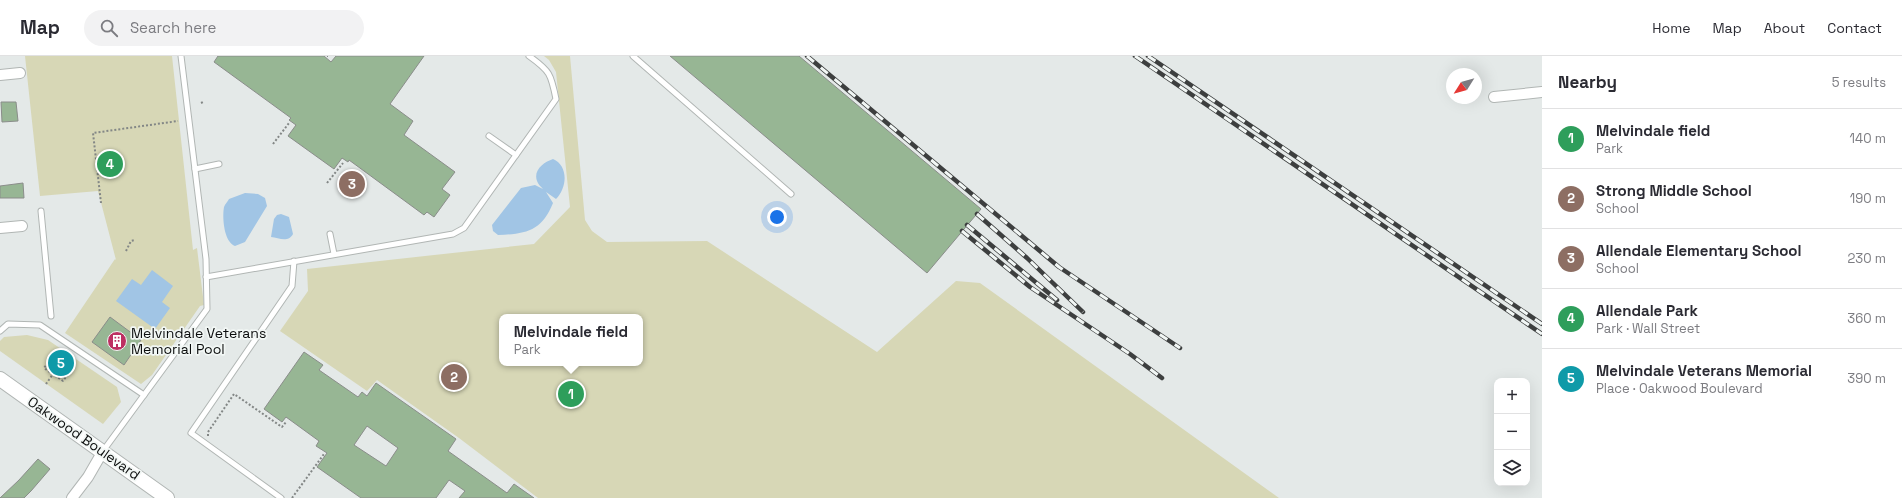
<!DOCTYPE html>
<meta charset="utf-8">
<style>
:root{--surface:#fff;--page:#f2f2f3;--text:#2b2b33;--muted:#7c7c81;--line:#e1e1e2;--accent:#bd3062}
body{margin:0;font-family:"Space Grotesk",sans-serif;background:var(--page);color:var(--text)}
.controls{position:absolute;right:12px;bottom:12px;display:grid;overflow:hidden;border-radius:8px;box-shadow:0 4px 16px #0002}
.controls button{width:36px;height:36px;display:grid;place-items:center;padding:0;border:0;border-bottom:1px solid var(--line);background:var(--surface);color:var(--text);font:20px sans-serif}
.compass{position:absolute;left:1446px;top:12px;width:36px;height:36px;border-radius:50%;background:var(--surface);box-shadow:0 4px 16px #0002;rotate:233deg}
.you{position:absolute;left:777px;top:161px;width:14px;height:14px;margin:-10px;border:3px solid #fff;border-radius:50%;background:#1a73e8;box-shadow:0 0 0 6px #1a73e833}
.badge{display:grid;place-items:center;width:26px;height:26px;border-radius:50%;background:var(--accent);color:#fff;font-size:13px;font-weight:700}
.pin{position:absolute;translate:-50% -50%;border:2px solid #fff;box-shadow:0 1px 4px #0006}
.popup{position:absolute;left:499px;top:258px;width:144px;height:52px;box-sizing:border-box;display:grid;place-content:center;border-radius:8px;background:var(--surface);filter:drop-shadow(0 1px 3px #0005);font-size:13px;white-space:nowrap;color:var(--muted)}
.popup b{font-size:15px;color:var(--text)}
.popup::after{content:'';position:absolute;left:50%;top:100%;margin-left:-8px;border:8px solid transparent;border-top-color:var(--surface)}
.list{margin:0;padding:0;list-style:none}
h2{display:flex;justify-content:space-between;align-items:center;height:52px;margin:0;padding:0 16px;font-size:17px}
h2 small{font-size:13px;font-weight:400;color:var(--muted)}
.list li{display:grid;grid-template-columns:26px 1fr auto;gap:12px;align-items:center;box-sizing:border-box;height:60px;padding:0 16px;border-top:1px solid var(--line)}
.list b{display:block;font-size:15px;white-space:nowrap}
.list p{margin:0;font-size:13px;white-space:nowrap;color:var(--muted)}
.list em{font-size:13px;font-style:normal;color:var(--muted)}
.icon{flex:none;width:22px;height:22px;fill:none;stroke:currentColor;stroke-width:2;stroke-linecap:round;stroke-linejoin:round}
.map{position:relative;flex:none;width:1542px;height:442px;overflow:hidden}
header{display:flex;align-items:center;gap:24px;box-sizing:border-box;height:56px;padding:0 20px;background:var(--surface);border-bottom:1px solid var(--line)}
header strong{font-size:19px}
nav{display:flex;gap:22px;margin-inline-start:auto;font-size:14px}
.search{width:280px;height:36px;background:var(--page);display:flex;align-items:center;gap:10px;box-sizing:border-box;padding:0 14px;border-radius:22px;color:var(--muted);font-size:15px}
main{display:flex}
aside{flex:1;background:var(--surface)}
.map>svg:first-child{display:block}
.green{fill:#d7d7b6;fill-rule:evenodd}
.water{fill:#a1c5e5}
.building{fill:#97b694;stroke:#8a8d8a;fill-rule:evenodd}
.lines{fill:none;stroke-linecap:round;stroke-linejoin:round}
.lane-casing{stroke:#b1b6b4;stroke-width:7}
.street-casing{stroke:#b1b6b4;stroke-width:12}
.secondary-casing{stroke:#b1b6b4;stroke-width:16}
.path{stroke:#838786;stroke-width:2;stroke-dasharray:2 2;stroke-linecap:butt}
.lane{stroke:#fff;stroke-width:5}
.street{stroke:#fff;stroke-width:10}
.secondary{stroke:#fff;stroke-width:14}
.rail-casing{stroke:#3d3f3f;stroke-width:4.5}
.rail{stroke:#f2f7f5;stroke-width:3;stroke-dasharray:9;stroke-linecap:butt}
.labels{text-anchor:middle;dominant-baseline:central;stroke-width:3.5;stroke-linejoin:round;paint-order:stroke}
.poi-label{font-size:14px;fill:#0b0d0d;stroke:#f2f7f5;text-anchor:start}
.street-label{font-size:14px;fill:#0b0d0d;stroke:#f2f7f5}
</style>
<header>
<strong>Map</strong>
<div class="search"><svg class="icon" aria-label="search" viewBox="0 0 24 24"><circle cx="10" cy="10" r="6"/><path d="M15 15l6 6"/></svg>Search here</div>
<nav><a>Home</a><a>Map</a><a>About</a><a>Contact</a></nav>
</header>
<main>
<div class="map">
<svg width="1542" height="442" viewBox="0 0 1542 442">
<rect width="100%" height="100%" fill="#e4e9e8"/>
<g class="green">
<polygon points="25,0 172,0 193,194 197,192 204,249 200,250 152,319 141,328 65,277 115,203 116,204 98,135 40,140"/>
<path d="M544,0H570L585,164L592,175L607,186L707,185L877,296L956,225L980,227L1279,442H538L459,382L377,324L367,335L280,275L308,235L307,213L534,188L570,151L556,16L549,4ZM502,261H640V307H502Z"/>
<polygon points="27,279 48,284 117,331 121,346 103,368 0,295 0,285 4,281"/>
</g>
<g class="water">
<path d="M553,103C569,110 567,132 556,143L546,136L553,147C542,175 526,178 498,179L493,175L492,169L521,132L535,129L543,133C541,131 538,128 537,125C533,114 544,106 553,103Z"/>
<path d="M245,137L258,138L265,142L267,150L245,186L235,190C224,186 222,162 224,151C225,148 228,145 229,143Z"/>
<path d="M281,158L289,161L293,178C288,187 279,182 271,181L274,163L277,159Z"/>
<polygon points="152,214 173,230 162,246 170,252 155,273 116,245 132,223 141,229"/>
</g>
<g class="building">
<polygon points="218,0 324,0 331,6 336,0 424,0 390,48 413,65 404,79 455,116 442,133 450,139 434,161 427,156 424,159 349,104 348,106 342,102 334,113 288,80 296,69 289,64 291,62 214,6"/>
<polygon points="670,0 799,0 981,153 927,217"/>
<polygon points="1,46 16,46 18,65 2,66"/>
<polygon points="23,127 24,142 0,142 0,130"/>
<polygon points="110,261 141,284 124,309 92,286"/>
<path d="M304,296L323,309L319,314L358,341L362,336L367,340L376,327L456,383L448,395L507,437L514,428L534,442H459L465,435L449,424L436,442H361L317,411L327,397L316,390L319,385L286,361L282,366L264,353ZM367,370L398,392L386,410L354,389Z"/>
<polygon points="38,403 50,413 31,435 24,442 0,442 19,424"/>
</g>
<g class="lines">
<g class="lane-casing">
<g id="lane">
<polyline points="633,0 791,138"/>
<polyline points="489,80 516,99"/>
<polyline points="195,113 219,108"/>
<polyline points="41,155 51,260"/>
<polyline points="330,178 334,198"/>
<path d="M206,221L453,178L464,172L556,43C551,18 550,15 529,0"/>
<polyline points="0,275 8,268 40,269 144,339"/>
<polyline points="103,395 207,253 206,203 181,0"/>
<polyline points="281,442 191,377 292,230 294,205"/>
</g>
</g>
<g class="street-casing">
<g id="street">
<polyline points="0,19 20,17"/>
<polyline points="1494,41 1542,36"/>
<polyline points="0,172 22,170"/>
<polyline points="72,442 88,421 103,395"/>
</g>
</g>
<g class="secondary-casing">
<polyline id="secondary" points="0,323 167,442"/>
</g>
<g class="path">
<polyline points="327,0 328,0"/>
<polyline points="201,47 203,46"/>
<polyline points="273,88 289,67"/>
<polyline points="327,127 343,107"/>
<polyline points="101,147 93,77 178,65"/>
<polyline points="126,195 131,185 135,184"/>
<polygon points="54,298 73,311 63,325 44,312"/>
<polyline points="46,328 53,318"/>
<polyline points="208,380 208,376 234,338 282,371 286,366"/>
<polyline points="292,442 324,398"/>
</g>
<use href="#lane" class="lane"/>
<use href="#street" class="street"/>
<use href="#secondary" class="secondary"/>
<g class="rail-casing">
<g id="rail">
<polyline points="807,0 1059,211 1180,292"/>
<polyline points="1135,0 1542,278"/>
<polyline points="1148,0 1542,268"/>
<polyline points="977,158 1027,202 1083,256"/>
<polyline points="967,169 1057,244"/>
<polyline points="962,175 1030,231 1130,298 1162,322"/>
</g>
</g>
<use href="#rail" class="rail"/>
</g>
<defs>
<g id="building-disc" transform="scale(1)"><circle r="9.5" fill="#bd3062" stroke="#f2f7f5"/><path d="M-4-6H4V6H1V3H-1V6H-4ZM-2.5-4.3h1.7v1.8h-1.7ZM.8-4.3h1.7v1.8H.8ZM-2.5-1h1.7V.8h-1.7ZM.8-1h1.7V.8H.8Z" fill="#fff"/></g>
</defs>
<g fill-rule="evenodd">
<use href="#building-disc" x="117" y="285"/>
</g>
<g class="labels">
<g class="poi-label">
<text x="131" y="277">Melvindale Veterans<tspan x="131" dy="16">Memorial Pool</tspan></text>
</g>
<g class="street-label">
<text transform="translate(84 382) rotate(35)">Oakwood Boulevard</text>
</g>
</g>
</svg>
<div class="controls">
<button>+</button>
<button>−</button>
<button><svg class="icon" aria-label="layers" viewBox="0 0 24 24"><path d="M12 4l9 5-9 5-9-5zM3 14l9 5 9-5"/></svg></button>
</div>
<svg class="compass" viewBox="-18 -18 36 36"><path d="M0-13l5 13h-10z" fill="#e53935"/><path d="M0 13l5-13h-10z" fill="#7c7c81"/></svg>
<div class="you"></div>
<div class="pin badge" style="left:571px;top:338px;background:#2e9e5b">1</div>
<div class="popup"><b>Melvindale field</b>Park</div>
<div class="pin badge" style="left:454px;top:321px;background:#8d6e63">2</div>
<div class="pin badge" style="left:352px;top:128px;background:#8d6e63">3</div>
<div class="pin badge" style="left:110px;top:108px;background:#2e9e5b">4</div>
<div class="pin badge" style="left:61px;top:307px;background:#0f9aa8">5</div>
</div>
<aside>
<h2>Nearby<small>5 results</small></h2>
<ul class="list">
<li><span class="badge" style="background:#2e9e5b">1</span><div><b>Melvindale field</b><p>Park</p></div><em>140 m</em></li>
<li><span class="badge" style="background:#8d6e63">2</span><div><b>Strong Middle School</b><p>School</p></div><em>190 m</em></li>
<li><span class="badge" style="background:#8d6e63">3</span><div><b>Allendale Elementary School</b><p>School</p></div><em>230 m</em></li>
<li><span class="badge" style="background:#2e9e5b">4</span><div><b>Allendale Park</b><p>Park · Wall Street</p></div><em>360 m</em></li>
<li><span class="badge" style="background:#0f9aa8">5</span><div><b>Melvindale Veterans Memorial</b><p>Place · Oakwood Boulevard</p></div><em>390 m</em></li>
</ul>
</aside>
</main>
